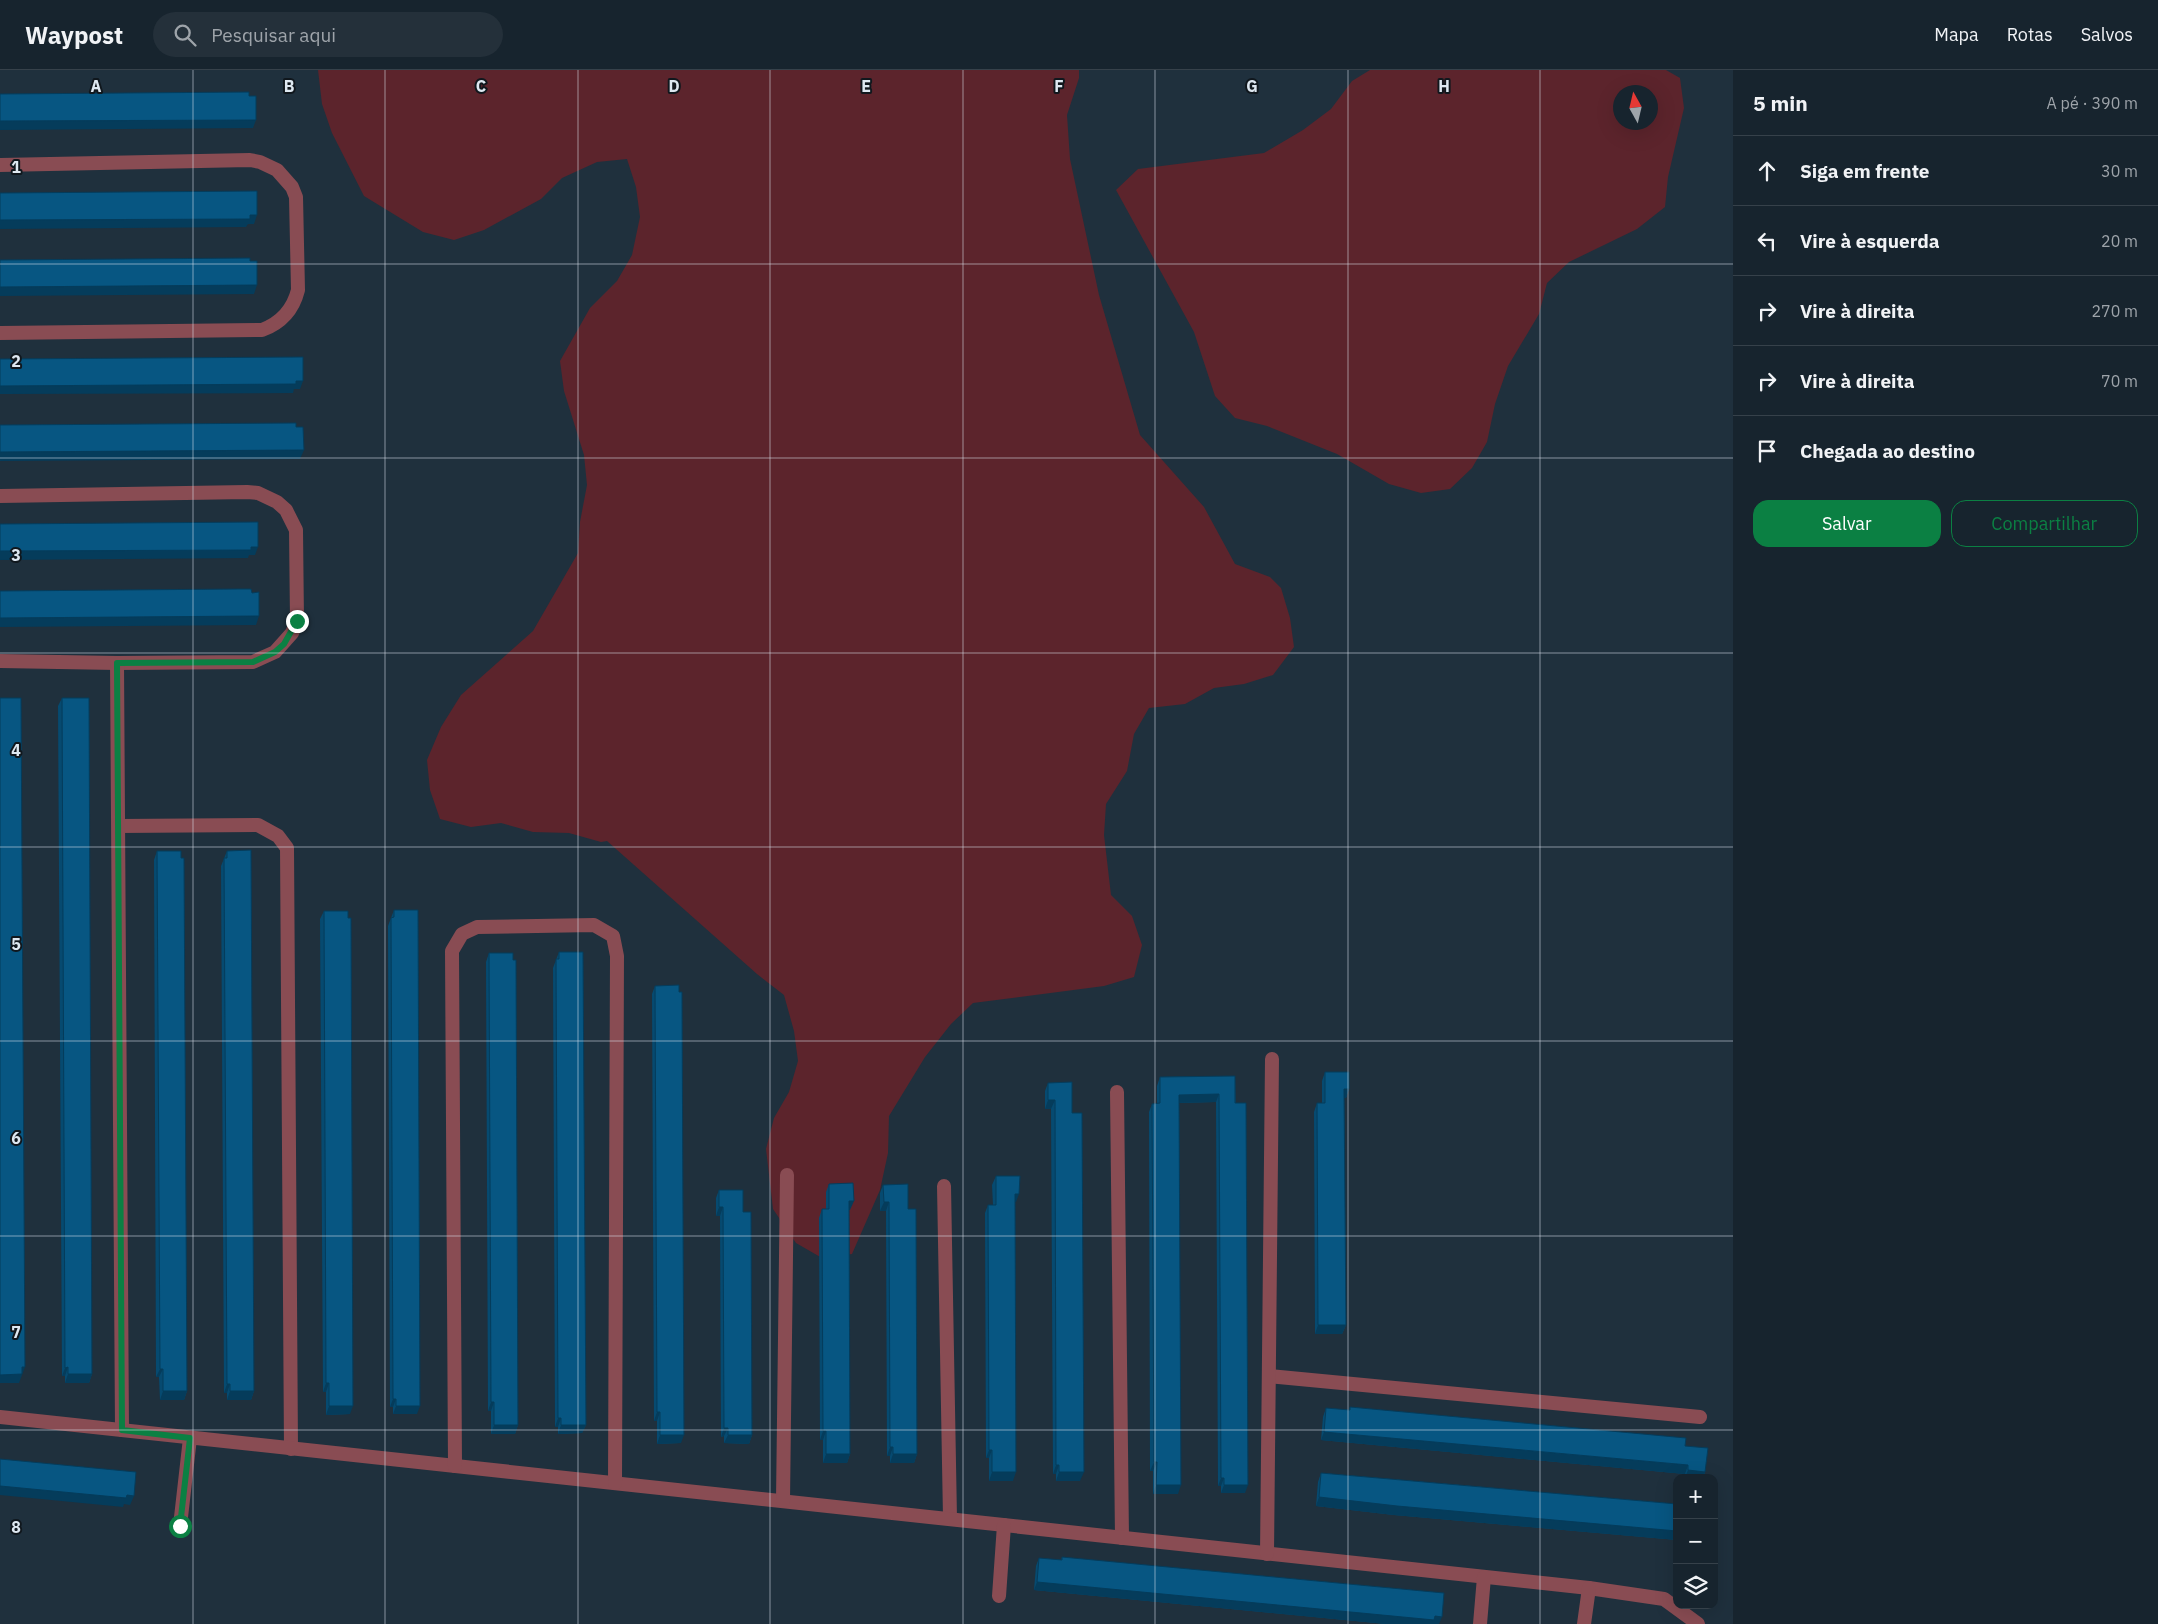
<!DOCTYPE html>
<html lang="pt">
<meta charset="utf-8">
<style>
:root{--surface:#17242e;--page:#24303a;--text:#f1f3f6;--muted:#9ea4aa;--line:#36414a;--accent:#0b8043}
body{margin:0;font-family:"IBM Plex Sans",sans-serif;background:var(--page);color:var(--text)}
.controls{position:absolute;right:15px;bottom:15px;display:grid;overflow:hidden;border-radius:10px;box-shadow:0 5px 20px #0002}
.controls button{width:45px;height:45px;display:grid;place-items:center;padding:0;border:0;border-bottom:1px solid var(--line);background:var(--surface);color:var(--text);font:25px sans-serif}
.compass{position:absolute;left:1613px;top:15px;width:45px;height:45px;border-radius:50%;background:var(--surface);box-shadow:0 5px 20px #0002;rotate:352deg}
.stop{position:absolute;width:15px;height:15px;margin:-11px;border:4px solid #0b8043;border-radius:50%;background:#fff}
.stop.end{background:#0b8043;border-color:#fff;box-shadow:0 1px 5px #0008}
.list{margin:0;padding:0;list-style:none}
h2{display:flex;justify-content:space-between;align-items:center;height:65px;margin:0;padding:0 20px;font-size:21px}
h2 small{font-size:16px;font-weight:400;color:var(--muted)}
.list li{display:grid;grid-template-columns:32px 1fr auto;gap:15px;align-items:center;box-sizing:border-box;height:70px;padding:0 20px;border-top:1px solid var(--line)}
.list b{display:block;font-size:19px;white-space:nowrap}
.list em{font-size:16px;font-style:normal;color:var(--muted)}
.actions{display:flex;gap:10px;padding:15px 20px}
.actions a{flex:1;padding:11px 0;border:1px solid var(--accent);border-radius:15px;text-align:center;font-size:18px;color:var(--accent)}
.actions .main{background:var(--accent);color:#fff}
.icon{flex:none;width:28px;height:28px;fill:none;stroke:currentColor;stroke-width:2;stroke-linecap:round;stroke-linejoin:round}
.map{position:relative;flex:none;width:1733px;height:1554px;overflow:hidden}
header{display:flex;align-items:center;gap:30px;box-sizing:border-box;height:70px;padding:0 25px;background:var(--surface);border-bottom:1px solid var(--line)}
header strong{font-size:24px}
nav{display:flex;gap:28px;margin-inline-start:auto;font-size:18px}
.search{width:350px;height:45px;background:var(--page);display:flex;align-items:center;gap:12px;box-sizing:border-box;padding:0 18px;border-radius:28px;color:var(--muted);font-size:19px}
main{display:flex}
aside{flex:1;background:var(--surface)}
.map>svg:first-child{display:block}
.green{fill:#5c242c;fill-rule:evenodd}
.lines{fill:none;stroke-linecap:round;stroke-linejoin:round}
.minor{stroke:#894c53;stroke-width:14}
.wall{fill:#064a70}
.shaded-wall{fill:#053c5b}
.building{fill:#075682;stroke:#053c5b}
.route{stroke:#0b8043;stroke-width:6}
.grid{fill:none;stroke:#dee8f1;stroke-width:1;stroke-opacity:0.55}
.grid-label{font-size:16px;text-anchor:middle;font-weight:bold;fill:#dee8f1;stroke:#10171d;stroke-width:4;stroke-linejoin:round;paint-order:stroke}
</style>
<header>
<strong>Waypost</strong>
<div class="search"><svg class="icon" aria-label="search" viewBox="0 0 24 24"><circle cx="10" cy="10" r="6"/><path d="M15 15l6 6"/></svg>Pesquisar aqui</div>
<nav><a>Mapa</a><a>Rotas</a><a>Salvos</a></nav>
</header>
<main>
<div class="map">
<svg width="1733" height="1554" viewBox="0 0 1733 1554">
<rect width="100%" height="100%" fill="#1f303d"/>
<g class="green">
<polygon points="318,0 1079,0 1079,8 1067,45 1070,89 1099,225 1140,365 1204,437 1235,494 1270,507 1281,518 1290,548 1294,577 1273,605 1244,614 1214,618 1185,634 1149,638 1134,664 1127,701 1106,734 1104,765 1111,825 1132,846 1142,875 1134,907 1104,916 973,933 951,954 925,987 889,1046 888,1083 880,1120 852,1184 822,1188 796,1173 773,1139 766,1079 774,1048 789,1022 798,991 794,961 784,925 757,904 607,771 601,772 569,763 533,762 501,753 471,757 440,749 430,720 427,690 441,657 461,625 533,561 578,483 580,452 587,415 584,385 564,321 560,291 590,238 617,211 632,185 640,147 636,117 627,89 597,92 562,108 541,129 484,160 454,170 423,162 364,126 332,63 322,34"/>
<path d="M1370,0H1666L1680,8L1684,38L1668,107L1665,137L1637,159L1569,192L1547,213L1539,244L1508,296L1495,334L1487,372L1472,398L1450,419L1421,423L1389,414L1337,384L1267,356L1235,348L1215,326L1194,262L1116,120L1138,99L1264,83L1303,60L1331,39L1352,11ZM1620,22H1650V52H1620Z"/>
</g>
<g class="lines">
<g class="minor">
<path d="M0,95L250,90L260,92L277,100L292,117L296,127L298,220C293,240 281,253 262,260L0,263"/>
<polyline points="0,426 247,422 258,423 277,432 286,440 296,460 297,551 292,563 275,582 253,592 117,593 0,591"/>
<polyline points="117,593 122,1360"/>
<polyline points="119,756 258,755 278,766 287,778 291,1379"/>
<polyline points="1117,1022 1122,1468"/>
<polyline points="944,1116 950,1448"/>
<polyline points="1269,1306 1700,1347"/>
<polyline points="0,1347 1589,1518 1664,1529 1698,1554"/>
<polyline points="455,1396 452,881 462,864 477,857 594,855 613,866 617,886 615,1413"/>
<polyline points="783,1431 787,1105"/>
<polyline points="180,1456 190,1368"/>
<polyline points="1267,1484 1272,989"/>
<polyline points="999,1526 1004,1455"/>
<polyline points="1480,1554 1484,1507"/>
<polyline points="1584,1554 1589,1518"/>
</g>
</g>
<g class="wall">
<polygon points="62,628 92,1304 89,1313 65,1313 65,1306 62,1306 58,636"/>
<polygon points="157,781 187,1321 184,1330 160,1330 159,1307 156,1307 154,790"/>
<polygon points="227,781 254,1321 251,1330 227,1330 227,1323 224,1323 221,796"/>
<polygon points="394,840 417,1344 393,1344 393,1337 390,1337 388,856"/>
<polygon points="324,841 350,1344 326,1345 326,1322 323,1322 320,849"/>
<polygon points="559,882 586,1355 582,1363 558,1364 558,1357 555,1357 553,898"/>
<polygon points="489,883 518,1355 515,1364 491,1364 491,1341 488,1341 486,892"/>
<polygon points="655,916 681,1373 657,1374 657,1351 654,1351 652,924"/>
<polygon points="1325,1002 1349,1019 1346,1028 1344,1028 1346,1255 1342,1264 1315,1264 1314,1042 1317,1033 1322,1033 1322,1011"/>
<polygon points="1235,1006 1245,1423 1221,1423 1221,1416 1218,1416 1216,1032 1179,1033 1178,1424 1153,1424 1153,1401 1150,1401 1149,1042 1152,1034 1157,1033 1157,1016 1160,1007"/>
<polygon points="1048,1013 1072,1043 1080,1411 1056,1411 1056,1404 1053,1404 1051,1039 1045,1039 1045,1021"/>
<polygon points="996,1106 1016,1132 1015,1132 1013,1411 989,1411 989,1388 986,1388 985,1143 988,1135 993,1135 992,1115"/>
<polygon points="829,1114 850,1140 849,1140 850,1384 847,1393 823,1393 823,1370 820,1370 819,1148 822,1139 826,1139 826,1122"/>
<polygon points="883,1115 908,1139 917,1384 914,1393 890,1393 890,1386 887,1386 886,1141 880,1141 880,1123"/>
<polygon points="719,1120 743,1142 752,1365 749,1374 724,1373 724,1366 721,1367 720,1146 716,1146 716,1128"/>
<polygon points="1350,1337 1685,1376 1705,1402 1703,1408 1685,1408 1685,1404 1321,1370 1323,1347 1326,1338 1349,1340"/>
<polygon points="1321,1403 1677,1434 1677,1470 1394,1445 1316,1436 1318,1412"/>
<polygon points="1062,1487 1439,1554 1386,1554 1034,1520 1036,1496 1039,1488 1061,1490"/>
</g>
<g class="shaded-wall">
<polygon points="256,50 253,58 0,60 0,51"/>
<polygon points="257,145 254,154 248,154 246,157 0,159 0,150"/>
<polygon points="257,215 254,224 0,226 0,217"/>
<polygon points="303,311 300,319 294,319 293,323 0,324 0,316"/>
<polygon points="304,380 300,389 0,391 0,382"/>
<polygon points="258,477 255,485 249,485 248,488 0,490 0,481"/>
<polygon points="259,546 256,555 0,557 0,548"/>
<polygon points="1344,1019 1349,1019 1346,1028 1341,1028"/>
<polygon points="1219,1024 1216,1032 1175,1033 1179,1025"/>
<polygon points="1048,1030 1055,1030 1051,1039 1045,1039"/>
<polygon points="1015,1124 1019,1124 1016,1132 1012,1132"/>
<polygon points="849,1131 854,1131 850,1140 845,1140"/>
<polygon points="884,1132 889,1132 886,1141 880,1141"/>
<polygon points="719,1137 723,1137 720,1146 716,1146"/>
<polygon points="1318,1255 1346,1255 1342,1264 1315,1264"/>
<polygon points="22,1297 25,1297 19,1313 0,1313 0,1305"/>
<polygon points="68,1297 65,1306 62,1306 65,1298"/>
<polygon points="160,1299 163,1299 159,1307 156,1307"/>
<polygon points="68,1304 92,1304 89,1313 65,1313"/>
<polygon points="326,1313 329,1313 326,1322 323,1322"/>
<polygon points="227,1314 230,1314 227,1323 224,1323"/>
<polygon points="163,1321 187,1321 184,1330 160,1330"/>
<polygon points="230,1321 254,1321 251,1330 227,1330"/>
<polygon points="393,1329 396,1329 393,1337 390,1337"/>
<polygon points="491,1332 494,1332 491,1341 488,1341"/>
<polygon points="329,1336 353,1336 350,1344 326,1345"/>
<polygon points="396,1336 420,1336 417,1344 393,1344"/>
<polygon points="657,1342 660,1342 657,1351 654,1351"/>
<polygon points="558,1348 561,1348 558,1357 555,1357"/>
<polygon points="494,1355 518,1355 515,1364 491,1364"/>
<polygon points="561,1355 586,1355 582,1363 558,1364"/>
<polygon points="724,1358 728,1358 724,1366 721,1367"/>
<polygon points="823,1361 826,1361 823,1370 820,1370"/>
<polygon points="1324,1362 1688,1395 1685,1404 1321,1370"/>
<polygon points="660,1365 684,1365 681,1373 657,1374"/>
<polygon points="728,1365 752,1365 749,1374 724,1373"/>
<polygon points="890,1377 893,1377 890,1386 887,1386"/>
<polygon points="989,1380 992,1380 989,1388 986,1388"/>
<polygon points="826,1384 850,1384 847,1393 823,1393"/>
<polygon points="893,1384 917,1384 914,1393 890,1393"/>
<polygon points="1154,1392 1157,1392 1153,1401 1150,1401"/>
<polygon points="1056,1395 1059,1395 1056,1404 1053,1404"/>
<polygon points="1688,1400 1705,1402 1703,1408 1685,1408"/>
<polygon points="992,1402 1016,1402 1013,1411 989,1411"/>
<polygon points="1059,1402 1084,1402 1080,1411 1056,1411"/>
<polygon points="1221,1408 1224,1408 1221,1416 1218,1416"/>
<polygon points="1156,1415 1181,1415 1178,1424 1153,1424"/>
<polygon points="1224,1415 1248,1415 1245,1423 1221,1423"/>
<polygon points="0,1416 127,1425 134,1426 130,1435 124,1434 123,1437 0,1425"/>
<polygon points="1319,1427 1677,1461 1677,1470 1394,1445 1316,1436"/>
<polygon points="1037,1512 1442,1547 1439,1554 1386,1554 1034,1520"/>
</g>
<g class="building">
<polygon points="249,22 249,26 256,26 256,50 0,51 0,24"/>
<polygon points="257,121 257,145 250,145 250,149 0,150 0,123"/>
<polygon points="250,188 250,191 257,191 257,215 0,217 0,190"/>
<polygon points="303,287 303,311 296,311 296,314 0,316 0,289"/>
<polygon points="296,353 296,357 303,357 304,380 0,382 0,355"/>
<polygon points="258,452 258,477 251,477 251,480 0,481 0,454"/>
<polygon points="237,519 251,519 252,523 259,522 259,546 0,548 0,521"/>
<polygon points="0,628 21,628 25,1297 22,1297 22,1304 0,1305"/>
<polygon points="62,628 89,628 92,1304 68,1304 68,1297 65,1298"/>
<polygon points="251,780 254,1321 230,1321 230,1314 227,1314 224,788 227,788 227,781"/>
<polygon points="157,781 181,781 181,788 184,788 187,1321 163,1321 163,1299 160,1299"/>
<polygon points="394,840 418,840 420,1336 396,1336 396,1329 393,1329 391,848 394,847"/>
<polygon points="324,841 348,841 348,848 351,848 353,1336 329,1336 329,1313 326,1313"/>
<polygon points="559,882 583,882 586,1355 561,1355 561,1348 558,1348 556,889 559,889"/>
<polygon points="489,883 513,883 513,890 516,890 518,1355 494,1355 494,1332 491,1332"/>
<polygon points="679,915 679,922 682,922 684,1365 660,1365 660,1342 657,1342 655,916"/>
<polygon points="1325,1002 1349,1002 1349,1019 1344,1019 1346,1255 1318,1255 1317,1033 1325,1033"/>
<polygon points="1235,1006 1235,1033 1246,1033 1248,1415 1224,1415 1224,1408 1221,1408 1219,1024 1179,1025 1181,1415 1156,1415 1157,1392 1154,1392 1152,1034 1160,1033 1160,1007"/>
<polygon points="1072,1012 1072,1043 1082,1043 1084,1402 1059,1402 1059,1395 1056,1395 1055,1030 1048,1030 1048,1013"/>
<polygon points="996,1106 1020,1106 1019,1124 1015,1124 1016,1402 992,1402 992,1380 989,1380 988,1135 996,1135"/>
<polygon points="853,1113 854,1131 849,1131 850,1384 826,1384 826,1361 823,1361 822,1139 829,1139 829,1114"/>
<polygon points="908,1114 908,1139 916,1139 917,1384 893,1384 893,1377 890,1377 889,1132 884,1132 883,1115"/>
<polygon points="719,1120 743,1120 743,1142 751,1142 752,1365 728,1365 728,1358 724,1358 723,1137 719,1137"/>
<polygon points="1350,1337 1686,1368 1685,1376 1708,1378 1705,1402 1688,1400 1688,1395 1324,1362 1326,1338 1350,1340"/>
<polygon points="0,1389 136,1402 134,1426 127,1425 126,1428 0,1416"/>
<polygon points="1321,1403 1677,1434 1677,1461 1397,1436 1319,1427"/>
<polygon points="1062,1487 1444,1523 1442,1547 1435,1546 1434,1550 1037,1512 1039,1488 1062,1490"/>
</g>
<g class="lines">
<polyline class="route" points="180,1456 190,1368 122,1360 117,593 253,592 275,582 284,574 297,551"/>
</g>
<path class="grid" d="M193,0V1554M385,0V1554M578,0V1554M770,0V1554M963,0V1554M1155,0V1554M1348,0V1554M1540,0V1554M0,194H1733M0,388H1733M0,583H1733M0,777H1733M0,971H1733M0,1166H1733M0,1360H1733"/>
<g class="grid-label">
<text x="96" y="22">A</text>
<text x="289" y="22">B</text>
<text x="481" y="22">C</text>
<text x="674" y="22">D</text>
<text x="866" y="22">E</text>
<text x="1059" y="22">F</text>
<text x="1252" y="22">G</text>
<text x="1444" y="22">H</text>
<text x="16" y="103">1</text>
<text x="16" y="297">2</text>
<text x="16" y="491">3</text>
<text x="16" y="686">4</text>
<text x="16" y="880">5</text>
<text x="16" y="1074">6</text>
<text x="16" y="1268">7</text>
<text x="16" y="1463">8</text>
</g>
</svg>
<div class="controls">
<button>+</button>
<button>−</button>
<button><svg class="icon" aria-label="layers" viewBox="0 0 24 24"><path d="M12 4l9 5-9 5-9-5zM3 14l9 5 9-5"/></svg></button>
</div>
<svg class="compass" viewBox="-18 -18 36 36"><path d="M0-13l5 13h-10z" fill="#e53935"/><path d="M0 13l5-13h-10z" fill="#9ea4aa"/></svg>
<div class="stop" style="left:180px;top:1456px"></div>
<div class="stop end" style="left:297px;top:551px"></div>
</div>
<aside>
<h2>5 min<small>A pé · 390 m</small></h2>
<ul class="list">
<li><svg class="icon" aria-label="ahead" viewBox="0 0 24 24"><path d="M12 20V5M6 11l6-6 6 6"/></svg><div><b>Siga em frente</b></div><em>30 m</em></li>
<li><svg class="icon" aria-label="left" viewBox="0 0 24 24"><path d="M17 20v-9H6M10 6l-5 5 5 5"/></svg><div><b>Vire à esquerda</b></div><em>20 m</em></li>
<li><svg class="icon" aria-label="right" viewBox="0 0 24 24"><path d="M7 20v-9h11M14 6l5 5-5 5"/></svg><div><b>Vire à direita</b></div><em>270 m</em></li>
<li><svg class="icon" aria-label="right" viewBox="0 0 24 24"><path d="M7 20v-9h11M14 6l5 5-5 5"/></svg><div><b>Vire à direita</b></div><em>70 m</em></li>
<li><svg class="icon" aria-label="arrive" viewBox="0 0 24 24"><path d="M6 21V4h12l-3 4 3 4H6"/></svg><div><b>Chegada ao destino</b></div></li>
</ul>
<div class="actions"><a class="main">Salvar</a><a>Compartilhar</a></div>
</aside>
</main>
